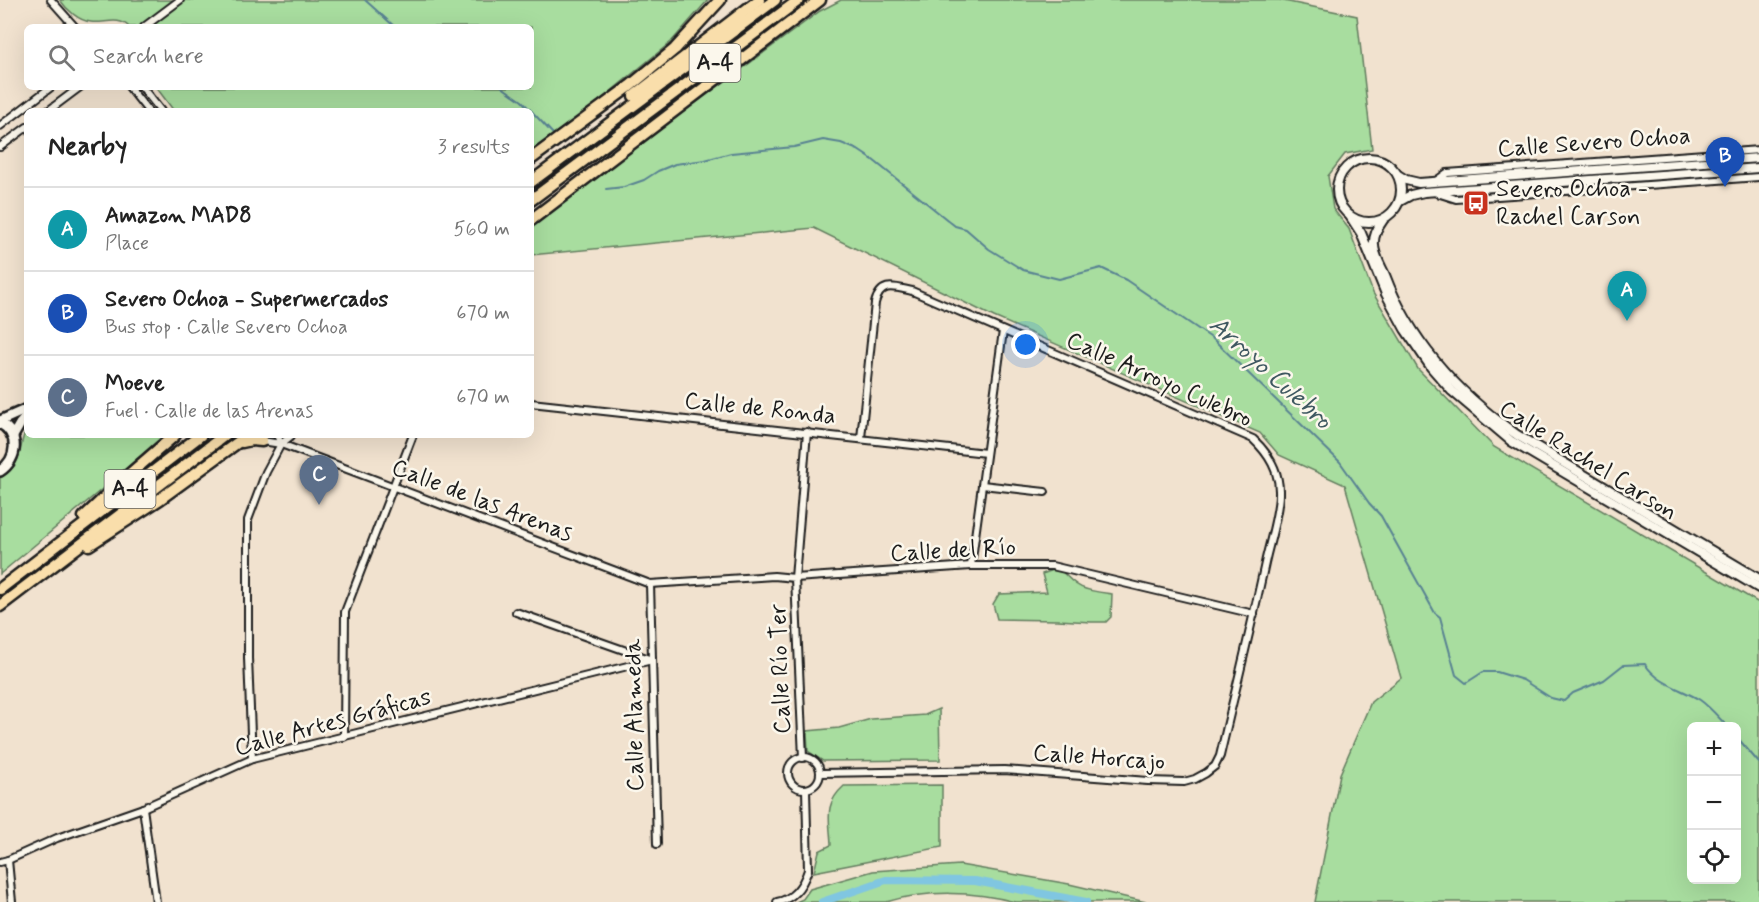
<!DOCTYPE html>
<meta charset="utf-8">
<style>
:root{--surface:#fff;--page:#f2f2f2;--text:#222;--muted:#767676;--line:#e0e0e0;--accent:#c8321e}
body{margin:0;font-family:Mynerve,sans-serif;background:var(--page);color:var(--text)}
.controls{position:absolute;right:18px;bottom:18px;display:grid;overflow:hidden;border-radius:9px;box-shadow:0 6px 24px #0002}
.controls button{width:54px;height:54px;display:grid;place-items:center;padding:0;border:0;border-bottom:2px solid var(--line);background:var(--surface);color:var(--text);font:30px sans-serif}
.you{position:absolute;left:1026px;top:345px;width:21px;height:21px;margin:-15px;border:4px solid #fff;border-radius:50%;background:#1a73e8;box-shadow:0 0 0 9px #1a73e833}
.badge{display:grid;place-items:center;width:39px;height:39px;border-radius:50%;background:var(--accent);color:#fff;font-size:20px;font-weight:700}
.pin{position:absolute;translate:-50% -50px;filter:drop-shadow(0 2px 3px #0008)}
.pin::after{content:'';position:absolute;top:32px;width:21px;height:18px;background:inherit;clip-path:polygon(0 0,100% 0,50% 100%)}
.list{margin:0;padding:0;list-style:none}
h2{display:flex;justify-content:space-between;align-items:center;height:78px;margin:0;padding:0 24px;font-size:26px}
h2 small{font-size:20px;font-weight:400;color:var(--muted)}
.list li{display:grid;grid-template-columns:39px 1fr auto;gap:18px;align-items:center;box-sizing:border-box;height:84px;padding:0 24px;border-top:2px solid var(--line)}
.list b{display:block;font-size:22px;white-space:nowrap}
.list p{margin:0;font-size:20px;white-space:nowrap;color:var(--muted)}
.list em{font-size:20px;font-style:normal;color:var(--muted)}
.icon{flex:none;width:33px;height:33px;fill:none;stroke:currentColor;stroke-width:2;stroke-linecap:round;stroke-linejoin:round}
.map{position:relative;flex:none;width:1759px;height:902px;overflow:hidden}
.search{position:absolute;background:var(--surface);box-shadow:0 6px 24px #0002;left:24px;top:24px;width:510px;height:66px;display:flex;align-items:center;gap:15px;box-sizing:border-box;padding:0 21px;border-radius:9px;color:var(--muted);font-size:22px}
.panel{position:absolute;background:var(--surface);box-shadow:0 6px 24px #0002;left:24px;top:108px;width:510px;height:330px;border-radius:9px}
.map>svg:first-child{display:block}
.green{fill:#a8dd9f;stroke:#627c5e;stroke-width:1.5;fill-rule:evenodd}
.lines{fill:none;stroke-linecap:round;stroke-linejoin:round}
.stream{stroke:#588292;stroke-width:2}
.canal{stroke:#80c6e1;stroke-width:8}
.minor-casing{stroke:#1c1c1c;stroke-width:10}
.tertiary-casing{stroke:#1c1c1c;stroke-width:12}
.secondary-casing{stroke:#1c1c1c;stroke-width:14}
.motorway-casing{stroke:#1c1c1c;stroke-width:15}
.minor{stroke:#fbf7ec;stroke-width:6}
.tertiary{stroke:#fbf7ec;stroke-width:8}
.secondary{stroke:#fbf7ec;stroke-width:9}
.motorway{stroke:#f9deab;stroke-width:10}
.labels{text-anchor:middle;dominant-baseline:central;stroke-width:5;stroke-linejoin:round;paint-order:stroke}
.shield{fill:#fbf7ec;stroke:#5f5e5a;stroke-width:1.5}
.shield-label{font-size:22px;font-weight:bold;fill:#1c1c1c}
.street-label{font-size:24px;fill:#1c1c1c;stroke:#fbf7ec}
.poi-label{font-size:24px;fill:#1c1c1c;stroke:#fbf7ec;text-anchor:start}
.water-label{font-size:26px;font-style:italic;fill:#3f5861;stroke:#fbf7ec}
</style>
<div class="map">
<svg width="1759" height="902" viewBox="0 0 1759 902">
<rect width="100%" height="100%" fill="#f1e2cf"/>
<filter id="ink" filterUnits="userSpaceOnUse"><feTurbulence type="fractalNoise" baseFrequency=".0167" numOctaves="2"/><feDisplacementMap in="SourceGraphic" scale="12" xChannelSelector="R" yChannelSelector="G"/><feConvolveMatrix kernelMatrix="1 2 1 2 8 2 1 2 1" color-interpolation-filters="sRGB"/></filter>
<g filter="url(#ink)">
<g class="green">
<path d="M60,0H708L671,42L588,110L531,151V111H174L156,87H531V27H129C119,16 104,24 91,22C79,21 67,10 60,0Z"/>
<path d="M841,0H1279L1357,16L1372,149L1345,154L1328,176L1333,209L1349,229L1373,293L1418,369L1494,447L1759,603V902H1315L1340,774L1371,702L1401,678L1345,485L1279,455L1260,433L994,317L814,228L531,255V225L820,11ZM1692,726H1736V880H1692Z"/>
<path d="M27,426V435H164L113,480L0,574V478C26,462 17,448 27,426Z"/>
<path d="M1059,568C1078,590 1084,590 1112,594L1111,617L1106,622H1091L1058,620L997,619L993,604L999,594L1047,592L1042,574Z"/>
<polygon points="939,709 940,760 823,761 808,751 807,731 839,728 871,719 925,715"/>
<path d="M942,785V847L814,872L819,851L831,845C830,819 823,805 844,786Z"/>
<path d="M960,865L1069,884L1146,902H1015C975,891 926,890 886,902H796L803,899L810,889L873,871Z"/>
</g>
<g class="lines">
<g class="stream">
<polyline points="365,0 395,27"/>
<polyline points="502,87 522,101 553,134"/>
<path d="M606,189L624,187L644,180L658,171L675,164L705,160L731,153L794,147L823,140L841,143L858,150L873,160L955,226L966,229L989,249L1023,270L1059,279L1101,268L1126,280L1213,339L1340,462L1369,503L1381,516L1435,613L1440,617L1456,675L1466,683L1483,672H1497L1523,680L1551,698L1564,701L1573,693L1604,680L1623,665L1645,664C1658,684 1680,688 1700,700C1710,707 1719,718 1727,726"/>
<polyline points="1736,736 1759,763"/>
</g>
<polyline class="canal" points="822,902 886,880 975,881 1086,902"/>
<g class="minor-casing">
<g id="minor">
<polyline points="51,0 75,27"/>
<polyline points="144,27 180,0"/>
<polyline points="129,87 148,111"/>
<polyline points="142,87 161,111"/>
<polyline points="48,111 80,87"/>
<polyline points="0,126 51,87"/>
<polyline points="0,147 27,127"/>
<polyline points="1436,181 1447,173 1759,150"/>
<polyline points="1434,192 1456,199 1759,177"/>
<polyline points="531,403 986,453"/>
<polyline points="277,435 281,444"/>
<polyline points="262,441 281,444 650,584 774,576 795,578 971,566 1052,566 1254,614"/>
<polyline points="982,485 1045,492"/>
<polyline points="971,566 1003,331"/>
<polyline points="650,584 657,844"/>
<polyline points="516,612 652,660"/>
<polyline points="344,737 345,612 413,435"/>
<circle cx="804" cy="773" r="16"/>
<polyline points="803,758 795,578 807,432"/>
<polyline points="252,759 248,658 248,520 266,472 281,444 291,436"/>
<path d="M820,773L1004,770L1148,781L1184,782L1195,779L1206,773L1215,766L1220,756C1235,692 1251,628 1265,563C1269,544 1280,510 1279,491C1279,470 1268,453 1253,439L912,291C894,287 881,281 875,303L861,438"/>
<polyline points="143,808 156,902"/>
<polyline points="8,860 12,902"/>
<polyline points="0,862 8,860 57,838 143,808 252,759 652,660"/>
<path d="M777,902C794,899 803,885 808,870L806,789"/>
</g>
</g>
<g class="tertiary-casing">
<g id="tertiary">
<circle cx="1369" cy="190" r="32"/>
<polyline points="1398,175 1406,180 1419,183 1759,158"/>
<polyline points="1400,201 1411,195 1424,192 1759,168"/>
<polyline points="1350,216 1361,233 1386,294 1405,329 1431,367 1452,391 1511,441 1759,588"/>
<path d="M1383,220C1378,227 1373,236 1374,245C1374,255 1381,266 1385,275C1410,342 1460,395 1517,435L1759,579"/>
</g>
</g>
<g class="secondary-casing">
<g id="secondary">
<polyline points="0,421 27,409"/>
<path d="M0,423C20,434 18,459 0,471"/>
<polyline points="13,436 20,424 27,416"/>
</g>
</g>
<g class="motorway-casing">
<g id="motorway">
<polyline points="634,96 759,0"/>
<polyline points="531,159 630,86 675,49 720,0"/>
<polyline points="531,182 775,0"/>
<polyline points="531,200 799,0"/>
<polyline points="531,220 820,0"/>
<polyline points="242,442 251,440 262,441"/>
<polyline points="84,517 124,479 175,435"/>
<polyline points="89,545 160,499 248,435"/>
<polyline points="0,589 201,435"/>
<polyline points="0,606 225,435"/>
</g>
</g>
<use href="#minor" class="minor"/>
<use href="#tertiary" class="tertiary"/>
<use href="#secondary" class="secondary"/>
<use href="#motorway" class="motorway"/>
</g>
</g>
<defs>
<g id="bus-square" transform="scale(1.35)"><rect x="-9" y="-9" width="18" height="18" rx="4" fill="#c8321e" stroke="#fbf7ec"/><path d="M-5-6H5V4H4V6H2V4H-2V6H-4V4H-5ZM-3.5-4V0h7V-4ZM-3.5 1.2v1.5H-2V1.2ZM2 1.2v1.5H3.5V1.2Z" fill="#fff"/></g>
</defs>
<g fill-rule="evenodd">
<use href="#bus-square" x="1476" y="203"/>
</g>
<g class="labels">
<g class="shield">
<rect x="689.5" y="44" width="51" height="38" rx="4.5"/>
<rect x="104.5" y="470" width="51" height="38" rx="4.5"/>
</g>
<g class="shield-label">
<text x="715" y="63">A-4</text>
<text x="130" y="489">A-4</text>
</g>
<g class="street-label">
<text transform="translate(1594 143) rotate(-4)">Calle Severo Ochoa</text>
<text transform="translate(1159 380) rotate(24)">Calle Arroyo Culebro</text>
<text transform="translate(760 409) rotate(6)">Calle de Ronda</text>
<text transform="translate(1588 461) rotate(32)">Calle Rachel Carson</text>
<text transform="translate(482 501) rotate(21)">Calle de las Arenas</text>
<text transform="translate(953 551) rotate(-3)">Calle del Río</text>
<text transform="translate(781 669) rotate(-92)">Calle Río Ter</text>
<text transform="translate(635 715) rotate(-91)">Calle Alameda</text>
<text transform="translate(333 723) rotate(-15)">Calle Artes Gráficas</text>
<text transform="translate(1099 758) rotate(4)">Calle Horcajo</text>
</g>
<g class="poi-label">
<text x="1496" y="189">Severo Ochoa -<tspan x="1496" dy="28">Rachel Carson</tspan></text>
</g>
<g class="water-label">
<text transform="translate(1270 373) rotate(42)">Arroyo Culebro</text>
</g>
</g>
</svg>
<div class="controls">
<button>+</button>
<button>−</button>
<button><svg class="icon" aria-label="locate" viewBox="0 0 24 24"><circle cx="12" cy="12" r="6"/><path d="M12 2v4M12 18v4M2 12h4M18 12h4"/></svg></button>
</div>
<div class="you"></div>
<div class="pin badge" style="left:1627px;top:321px;background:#0f9aa8">A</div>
<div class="pin badge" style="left:1725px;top:187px;background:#1a4fb4">B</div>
<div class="pin badge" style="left:319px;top:505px;background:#5c6f8a">C</div>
<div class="search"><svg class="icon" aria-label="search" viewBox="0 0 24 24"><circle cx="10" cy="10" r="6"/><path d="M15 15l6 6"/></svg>Search here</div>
<section class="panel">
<h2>Nearby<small>3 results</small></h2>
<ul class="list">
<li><span class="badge" style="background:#0f9aa8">A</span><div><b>Amazon MAD8</b><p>Place</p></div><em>560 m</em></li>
<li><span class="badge" style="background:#1a4fb4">B</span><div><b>Severo Ochoa - Supermercados</b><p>Bus stop · Calle Severo Ochoa</p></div><em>670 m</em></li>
<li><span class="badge" style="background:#5c6f8a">C</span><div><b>Moeve</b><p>Fuel · Calle de las Arenas</p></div><em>670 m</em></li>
</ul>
</section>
</div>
